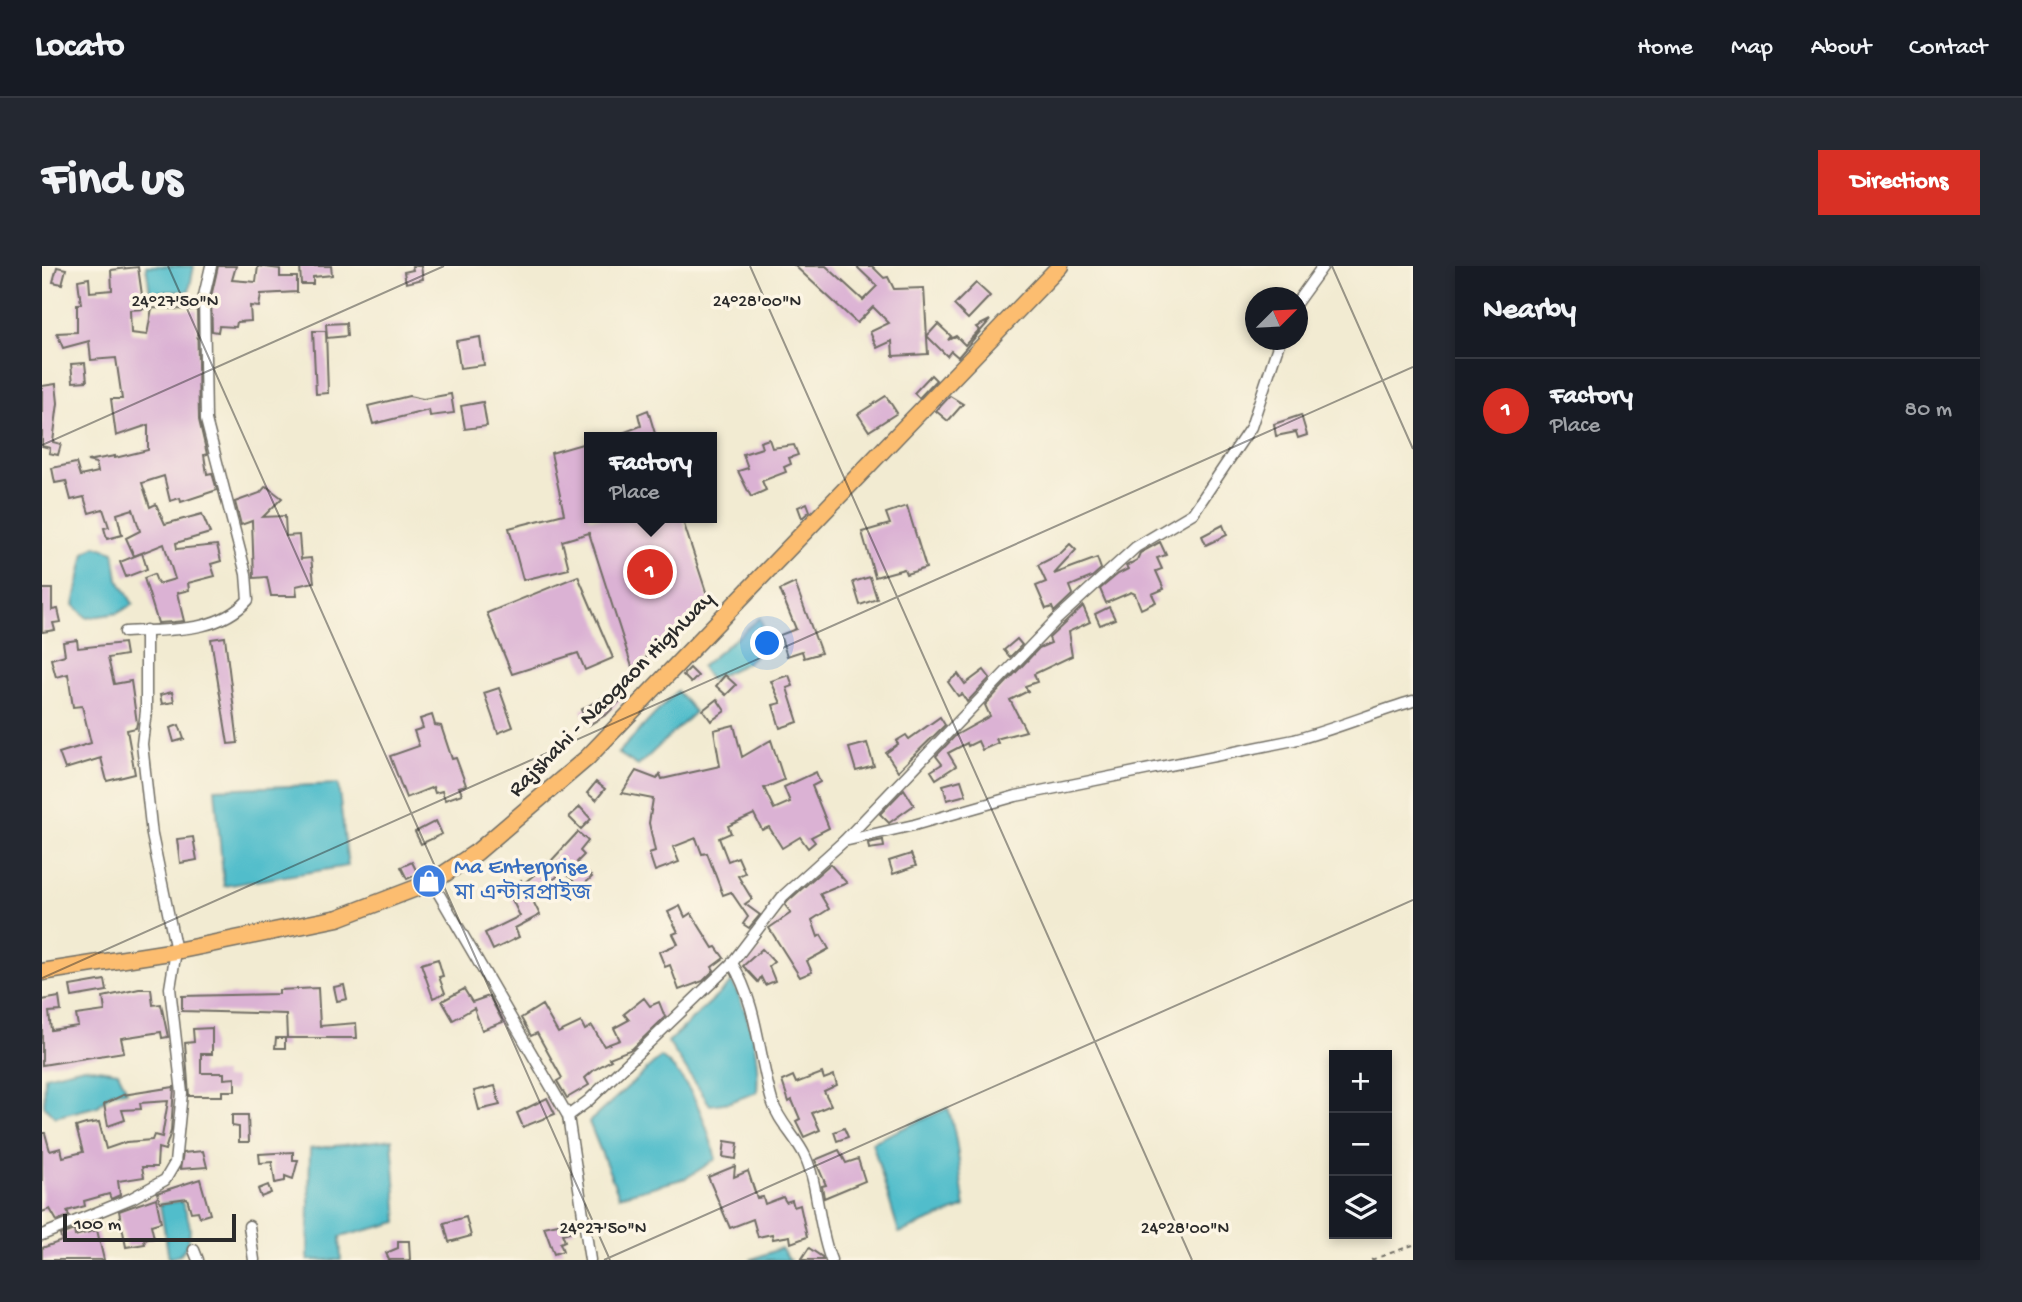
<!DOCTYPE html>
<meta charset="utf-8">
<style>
:root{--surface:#171b24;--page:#242831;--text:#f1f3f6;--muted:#9ea1a6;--line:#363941;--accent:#d93025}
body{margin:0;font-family:"Gochi Hand","Noto Sans Bengali",sans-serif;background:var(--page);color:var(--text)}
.controls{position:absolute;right:21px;bottom:21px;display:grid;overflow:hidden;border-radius:0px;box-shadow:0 4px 10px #0003}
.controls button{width:63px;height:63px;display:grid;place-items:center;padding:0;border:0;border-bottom:2px solid var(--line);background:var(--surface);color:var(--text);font:35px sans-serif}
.compass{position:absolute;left:1203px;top:21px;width:63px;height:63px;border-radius:50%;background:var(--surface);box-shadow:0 4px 10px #0003;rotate:66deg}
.scale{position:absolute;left:21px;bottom:18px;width:173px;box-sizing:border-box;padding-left:7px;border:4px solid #2b2b2b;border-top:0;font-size:19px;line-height:24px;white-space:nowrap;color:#2b2b2b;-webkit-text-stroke:5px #fcf5e5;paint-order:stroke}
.you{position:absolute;left:726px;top:378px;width:24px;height:24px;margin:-18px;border:5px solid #fff;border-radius:50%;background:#1a73e8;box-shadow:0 0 0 10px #1a73e833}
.badge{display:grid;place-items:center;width:46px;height:46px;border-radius:50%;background:var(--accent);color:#fff;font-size:23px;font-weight:700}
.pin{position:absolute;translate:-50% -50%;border:4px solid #fff;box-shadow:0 2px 7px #0006}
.popup{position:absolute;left:542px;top:166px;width:133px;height:91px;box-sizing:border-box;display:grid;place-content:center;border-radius:0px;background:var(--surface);filter:drop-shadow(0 2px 5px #0005);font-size:23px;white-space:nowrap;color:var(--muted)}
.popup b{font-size:26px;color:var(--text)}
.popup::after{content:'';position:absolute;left:50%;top:100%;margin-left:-14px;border:14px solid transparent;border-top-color:var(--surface)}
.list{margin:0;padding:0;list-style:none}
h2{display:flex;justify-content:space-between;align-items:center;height:91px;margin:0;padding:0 28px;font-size:30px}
h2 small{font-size:23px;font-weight:400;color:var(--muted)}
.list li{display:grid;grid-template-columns:46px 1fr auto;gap:21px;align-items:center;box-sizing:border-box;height:105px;padding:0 28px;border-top:2px solid var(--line)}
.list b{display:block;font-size:26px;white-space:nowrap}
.list p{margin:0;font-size:23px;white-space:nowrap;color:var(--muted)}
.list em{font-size:23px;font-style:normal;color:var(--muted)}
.icon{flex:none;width:38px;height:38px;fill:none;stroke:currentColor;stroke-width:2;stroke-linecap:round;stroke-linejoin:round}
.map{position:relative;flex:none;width:1371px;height:994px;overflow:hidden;border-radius:0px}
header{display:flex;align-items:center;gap:42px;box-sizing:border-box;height:98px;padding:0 35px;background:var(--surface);border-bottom:2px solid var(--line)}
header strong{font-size:33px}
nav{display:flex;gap:38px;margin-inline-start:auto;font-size:24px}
.intro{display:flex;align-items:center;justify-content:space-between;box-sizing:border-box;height:168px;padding:0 42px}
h1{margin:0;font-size:49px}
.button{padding:18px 32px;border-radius:0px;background:var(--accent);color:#fff;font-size:24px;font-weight:700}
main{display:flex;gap:42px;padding:0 42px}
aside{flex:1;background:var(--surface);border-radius:0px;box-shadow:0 4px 10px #0003}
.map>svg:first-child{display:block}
.water{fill:#51bdcb;stroke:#3e747b;stroke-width:2}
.building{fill:#dbb2d4}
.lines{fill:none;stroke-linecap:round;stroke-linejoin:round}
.street-casing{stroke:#716e65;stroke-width:13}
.primary-casing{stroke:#716e65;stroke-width:19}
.path{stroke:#716e65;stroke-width:2;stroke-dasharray:5 5;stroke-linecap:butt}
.street{stroke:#fff;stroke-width:10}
.primary{stroke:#fcbd6f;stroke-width:16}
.ticks{fill:none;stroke:#2b2b2b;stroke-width:2;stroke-opacity:0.45}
.labels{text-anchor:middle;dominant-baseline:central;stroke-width:7;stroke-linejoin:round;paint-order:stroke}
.street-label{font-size:23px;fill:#2b2b2b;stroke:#fcf5e5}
.shop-label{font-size:23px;fill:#366cbe;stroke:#fcf5e5;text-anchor:start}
.ticks-label{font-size:18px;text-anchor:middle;fill:#2b2b2b;stroke:#fcf5e5;stroke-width:7;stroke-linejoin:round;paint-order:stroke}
</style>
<header>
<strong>Locato</strong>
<nav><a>Home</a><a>Map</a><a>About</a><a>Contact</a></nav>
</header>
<div class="intro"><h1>Find us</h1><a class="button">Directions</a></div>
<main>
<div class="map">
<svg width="1371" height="994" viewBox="0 0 1371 994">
<rect width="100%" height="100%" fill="#fcf5e5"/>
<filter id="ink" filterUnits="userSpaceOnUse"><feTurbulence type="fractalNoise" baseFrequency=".0143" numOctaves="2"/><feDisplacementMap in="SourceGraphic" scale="14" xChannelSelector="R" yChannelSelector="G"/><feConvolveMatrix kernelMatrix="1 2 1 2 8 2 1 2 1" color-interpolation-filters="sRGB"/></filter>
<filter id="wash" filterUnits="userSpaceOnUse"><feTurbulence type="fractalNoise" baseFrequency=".00686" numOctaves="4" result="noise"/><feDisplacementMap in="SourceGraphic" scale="28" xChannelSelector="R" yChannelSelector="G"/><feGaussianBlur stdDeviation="1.57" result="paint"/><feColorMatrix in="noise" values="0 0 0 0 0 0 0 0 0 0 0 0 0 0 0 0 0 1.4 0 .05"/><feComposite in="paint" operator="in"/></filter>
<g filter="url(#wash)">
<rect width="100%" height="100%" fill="#f2ebd2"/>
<g class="water">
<polygon points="104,0 152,0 147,25 108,26"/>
<polygon points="54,280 72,286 76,313 91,338 76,347 45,352 32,339 43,287"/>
<polygon points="718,352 727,377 703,398 668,414 659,401"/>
<polygon points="635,425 653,446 596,500 576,487"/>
<polygon points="296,518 306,600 182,620 173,523"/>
<path d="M690,716C707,749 718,788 715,826L688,836L668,839L626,776Z"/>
<path d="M619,791C651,816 664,856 674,893L644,912L577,930L547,856Z"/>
<polygon points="42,801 76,806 85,825 69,827 56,840 13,851 2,840 3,810"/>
<path d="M906,842C917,875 917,907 923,941L857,967L830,876Z"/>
<polygon points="350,873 356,956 298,971 299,994 266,994 268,883"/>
<path d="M139,935C149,955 153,971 138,989L127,992L118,938Z"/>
<polygon points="739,982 748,994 708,994"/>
</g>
<g id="blocks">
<g class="building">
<polygon points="176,0 194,0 190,14 214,16 216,0 238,3 238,11 255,11 255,26 219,28 217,41 208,40 209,55 195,56 194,61 177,60 176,66 170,65 169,31"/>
<polygon points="258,0 289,0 290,9 271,11 271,18 259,18"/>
<polygon points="370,0 379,0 381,13 364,17 362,6 371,4"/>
<polygon points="753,0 784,0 821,34 835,20 814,0 830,0 842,12 846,11 852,23 882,22 886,88 851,90 850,75 835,82 828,66 847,57 831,41 815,57"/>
<polygon points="15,1 24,3 20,18 11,16"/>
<polygon points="96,1 102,43 88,44 89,67 105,69 110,42 155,44 157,154 165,188 162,189 165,208 170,207 175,224 139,236 138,232 128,235 122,210 100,217 108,241 114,238 123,258 160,248 168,267 134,277 135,283 175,279 179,295 169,298 173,310 146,317 147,324 135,327 142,355 132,356 116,357 102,312 112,308 116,318 133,313 122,278 92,290 84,272 98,265 91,243 75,248 80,269 65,273 62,262 67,261 61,243 47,247 42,231 29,234 24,215 13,217 10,202 34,197 38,210 56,206 54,197 45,195 73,190 73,192 106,184 106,159 74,170 69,133 80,133 74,92 49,94 47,75 21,82 15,67 35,66 35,38 39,38 36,14 47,12 48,26 70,24 69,4"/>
<polygon points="934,17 948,30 926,53 912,39"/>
<polygon points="948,54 916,91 909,85 905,90 885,70 896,58 909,70 906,74 914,70 923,79 937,64 934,61"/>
<polygon points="304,57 305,70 285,72 284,58"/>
<polygon points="271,65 284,65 286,127 274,128"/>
<polygon points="438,71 442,99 418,102 414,75"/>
<polygon points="43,97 45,115 31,116 29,98"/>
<polygon points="889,109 894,114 877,132 872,127"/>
<polygon points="14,118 16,137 11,176 19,178 16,189 7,187 8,182 0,180 0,120"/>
<polygon points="409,128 412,147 388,150 387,144 331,158 326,140 367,130 381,133"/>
<polygon points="844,130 855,147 827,165 816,148"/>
<polygon points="908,130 921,138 906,155 894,145"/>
<polygon points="441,136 445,160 423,163 419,140"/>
<polygon points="606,144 614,171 570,171 599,160 596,148"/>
<polygon points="1259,149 1265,169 1256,172 1254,166 1234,170 1232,158"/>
<polygon points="727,173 730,182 752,179 756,189 747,192 749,198 742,201 744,206 720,215 724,224 709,231 696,205 706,202 701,188 720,182 718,176"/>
<polygon points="547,176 547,252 640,252 668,338 657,341 591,404 547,267 520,275 527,303 481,314 467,262 522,248 509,187"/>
<polygon points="224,220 240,232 221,251 243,250 244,270 257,269 259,293 269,292 272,316 254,320 255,330 229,330 225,311 212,312 210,255 199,259 193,236 218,227"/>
<polygon points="765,237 768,245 760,252 756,241"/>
<polygon points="865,240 884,302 864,308 862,303 833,311 820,266 848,258 844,247"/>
<polygon points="1181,259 1185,269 1164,279 1160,270"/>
<polygon points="1118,276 1124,289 1115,292 1120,303 1114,305 1122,323 1110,328 1114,336 1099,343 1093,328 1089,326 1064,337 1058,323 1076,308 1086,303 1084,300 1095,294 1098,287"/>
<polygon points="1028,278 1034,284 1012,308 1055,292 1059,303 1050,311 1028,320 1031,328 1012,346 1010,341 1004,343 994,320 1004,316 996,299 1018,288"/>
<polygon points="100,287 105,303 84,311 78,296"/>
<polygon points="536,310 571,392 543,404 536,387 470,408 445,347"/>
<polygon points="828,311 835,333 818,339 811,316"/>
<polygon points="753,317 779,387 762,392 760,385 745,390 738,369 754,363 738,324"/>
<polygon points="0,323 10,323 10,344 16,343 19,356 11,357 13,364 0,366"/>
<polygon points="1041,340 1048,356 1026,366 1030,390 992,408 995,416 983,420 986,425 968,434 984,465 954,473 956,477 940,484 936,475 926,480 925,477 906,487 914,500 894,513 889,505 900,498 894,490 914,469 948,450 943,439 997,382 1009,377 1007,372"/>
<polygon points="1067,341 1073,353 1058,359 1053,348"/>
<polygon points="183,371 196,477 186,478 169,373"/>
<polygon points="975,373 980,379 968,391 962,384"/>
<polygon points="35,374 36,382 82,377 84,389 66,392 72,418 89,415 95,457 94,462 85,464 93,508 65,515 59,492 23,503 17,487 49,477 40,440 31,441 26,408 14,411 9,393 23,389 21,376"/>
<polygon points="648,402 656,410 649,417 641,409"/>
<polygon points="942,404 948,412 925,436 920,428 916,430 906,416 916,408 923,418"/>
<polygon points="683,409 694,419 684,429 674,420"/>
<polygon points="747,409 751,420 745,422 756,456 738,462 731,439 739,437 729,415"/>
<polygon points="457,422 471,461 456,467 442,427"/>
<polygon points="576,423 580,433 565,448 547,459 539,444"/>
<polygon points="130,426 132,436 120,438 118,429"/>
<polygon points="675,433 683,445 669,455 661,444"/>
<polygon points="390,449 393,459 399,460 410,493 414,492 424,519 417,521 420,528 403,534 400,525 393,527 391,521 364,532 348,490 377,480 372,465 381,462 378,453"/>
<polygon points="898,451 903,459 856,505 844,487 856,478 854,475 864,469 867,473"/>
<polygon points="137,459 142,473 132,476 128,462"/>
<polygon points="692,459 700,491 729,474 742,514 722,522 732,543 748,536 742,521 774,506 778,516 770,520 787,562 769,571 773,576 766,582 758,571 740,582 727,561 720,564 712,548 686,560 689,567 677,572 686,595 696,591 703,607 696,610 710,633 703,638 718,649 707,662 701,658 706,651 689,626 681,629 665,587 660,588 654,572 631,581 637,596 613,605 607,587 613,585 607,557 611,533 580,527 594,505 615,513 618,508 620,513 678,500 672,464"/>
<polygon points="825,477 832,500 814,505 807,482"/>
<polygon points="919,514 924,529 905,534 901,519"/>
<polygon points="554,516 563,523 554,534 545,527"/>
<polygon points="862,523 872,539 847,557 838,548"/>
<polygon points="538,541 549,553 539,563 527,551"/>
<polygon points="394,555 400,568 379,578 373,566"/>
<polygon points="536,566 546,575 538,585 542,589 535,596 550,611 538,622 522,605 489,631 498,649 473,662 477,671 451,684 443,667 478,650 465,623 479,614 481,618 510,594"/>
<polygon points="151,571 155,594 138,597 135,573"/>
<polygon points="841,574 842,581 827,583 826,577"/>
<polygon points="869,588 874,600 851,608 847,595"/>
<polygon points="370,596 376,608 365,613 359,601"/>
<polygon points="788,598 805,617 778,628 787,643 770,654 776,671 779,669 787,683 765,695 770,706 758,711 727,662 749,647 743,639 746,635"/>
<polygon points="638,640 643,651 649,647 671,682 674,681 682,692 670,701 672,704 661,715 637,724 628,699 623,701 617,686 636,678 631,668 636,666 626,646"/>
<polygon points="720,683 732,696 727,700 733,715 723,719 719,711 716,716 701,700"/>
<polygon points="396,693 401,710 397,711 403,727 391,732 379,698"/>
<polygon points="63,714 65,725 30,731 28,720"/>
<polygon points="302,719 305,733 295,735 292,721"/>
<polygon points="276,722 278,760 314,757 315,772 245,772 244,748 140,745 140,730 237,728 237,724"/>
<polygon points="97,723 109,723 111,739 119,738 126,771 120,772 119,766 79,772 82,786 0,799 0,734 17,731 19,745 7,746 9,764 36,760 34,749 63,745 61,731"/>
<polygon points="422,723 430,736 447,730 461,756 440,764 432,742 411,754 400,735"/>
<polygon points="602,732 608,740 617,736 623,751 590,783 567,792 569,794 552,804 543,812 547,819 525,832 515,815 520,812 495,767 489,770 479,752 500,739 516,767 539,756 543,764 550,760 562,780 578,774 572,762 587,754 582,748"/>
<polygon points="170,762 170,788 159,788 159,807 182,807 182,813 193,812 193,825 180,825 180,830 147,830 143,777 152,776 151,763"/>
<polygon points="234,772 243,772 243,782 233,782"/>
<polygon points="780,807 782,813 792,809 795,819 782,825 789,839 770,847 778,864 762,871 754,855 758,853 750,834 747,836 740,815 751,810 754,817"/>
<polygon points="453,820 458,839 437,844 432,825"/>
<polygon points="132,821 129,865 123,884 116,882 115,901 100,901 102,911 76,915 78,929 69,933 67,928 42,935 43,940 25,945 27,950 15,955 8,943 0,946 0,867 3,867 8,885 19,882 21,891 41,886 34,861 44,858 57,856 64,883 84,876 110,874 112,869 120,871 126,835 98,837 99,843 80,844 83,854 66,860 62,838 81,829"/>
<polygon points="505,832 513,848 481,861 475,847"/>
<polygon points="190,849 206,849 207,876 197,876 197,861 190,860"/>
<polygon points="802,862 806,871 795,875 792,866"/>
<polygon points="683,875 696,877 694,893 681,891"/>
<polygon points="797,884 804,897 816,893 823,915 782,932 780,920 784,919 773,894"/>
<polygon points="161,885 165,901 138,903 141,887"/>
<polygon points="251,886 251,894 256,894 251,913 243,910 243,915 233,917 230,896 218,897 217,888"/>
<polygon points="693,900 692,911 706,905 715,932 721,931 723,938 741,931 744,936 750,934 752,941 758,939 765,971 749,977 748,970 731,973 730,968 716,971 711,953 688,962 666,911"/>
<polygon points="158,913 168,948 158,951 156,945 149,946 145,932 118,936 115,927"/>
<polygon points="226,919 229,927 219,931 216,923"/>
<polygon points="114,932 119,956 109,959 112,972 102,974 103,978 84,981 77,945"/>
<polygon points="424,951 429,970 407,976 402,957"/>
<polygon points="530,955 532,965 520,968 523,975 518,977 521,985 512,988 502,961"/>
<polygon points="32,964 33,970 55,964 62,994 0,994 0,982 20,975 18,969"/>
<polygon points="356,975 367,975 368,994 347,994 344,987 356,982"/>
<polygon points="767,982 780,991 781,994 759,994"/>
</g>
</g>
</g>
<g filter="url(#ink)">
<use href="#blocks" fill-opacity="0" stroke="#716e65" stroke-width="2"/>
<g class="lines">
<g class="street-casing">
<g id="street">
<polyline points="1255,36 1281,0"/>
<path d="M83,366C126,363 175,368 206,334L204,308L164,154L162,30L169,0"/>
<path d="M802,575L872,559L974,530L1252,474C1293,463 1331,447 1371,435"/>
<polyline points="390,616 526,850 548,994"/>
<path d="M690,697C716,740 716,788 730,835C736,855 754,871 763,890C776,917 776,962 789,994"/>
<polyline points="526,850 546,835 690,697 741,630 802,575 1014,354 1094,281 1151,247 1209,161 1238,74"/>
<polyline points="207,960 212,994"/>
<polyline points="0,969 90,932 123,914 133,897 140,827 128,722 134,685 110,569 100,478 104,445 104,364"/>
<polyline points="152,984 156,994"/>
</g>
</g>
<g class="primary-casing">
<polyline id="primary" points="0,706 134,685 296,652 390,616 435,586 545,492 1018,0"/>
</g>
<polyline class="path" points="1329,994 1371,979"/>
<use href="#street" class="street"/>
<use href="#primary" class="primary"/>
</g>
</g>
<path class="ticks" d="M126,0L568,994M708,0L1150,994M1290,0L1371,183M0,179L402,0M0,712L1371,101M562,994L1371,634"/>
<defs>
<g id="shop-disc" transform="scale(1.75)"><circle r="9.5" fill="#3f7fe0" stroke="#fcf5e5"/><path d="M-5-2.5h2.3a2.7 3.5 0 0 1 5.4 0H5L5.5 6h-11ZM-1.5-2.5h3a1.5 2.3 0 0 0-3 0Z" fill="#fff"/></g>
</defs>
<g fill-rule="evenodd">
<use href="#shop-disc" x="387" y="615"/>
</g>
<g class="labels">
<g class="street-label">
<text transform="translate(570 429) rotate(-45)">Rajshahi - Naogaon Highway</text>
</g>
<g class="shop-label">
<text x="412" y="602">Ma Enterprise<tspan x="412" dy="26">মা এন্টারপ্রাইজ</tspan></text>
</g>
</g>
<g class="ticks-label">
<text x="133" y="40">24°27'50"N</text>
<text x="715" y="40">24°28'00"N</text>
<text x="561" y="967">24°27'50"N</text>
<text x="1143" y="967">24°28'00"N</text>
</g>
</svg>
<div class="controls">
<button>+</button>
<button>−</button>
<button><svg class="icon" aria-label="layers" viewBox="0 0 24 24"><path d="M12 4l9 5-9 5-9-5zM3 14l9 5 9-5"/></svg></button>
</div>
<svg class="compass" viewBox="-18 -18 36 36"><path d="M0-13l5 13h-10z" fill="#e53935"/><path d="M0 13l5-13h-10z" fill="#9ea1a6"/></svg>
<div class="scale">100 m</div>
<div class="you"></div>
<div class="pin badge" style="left:608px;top:306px">1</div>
<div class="popup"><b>Factory</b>Place</div>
</div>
<aside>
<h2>Nearby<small></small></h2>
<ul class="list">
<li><span class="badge">1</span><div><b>Factory</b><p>Place</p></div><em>80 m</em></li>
</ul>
</aside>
</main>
